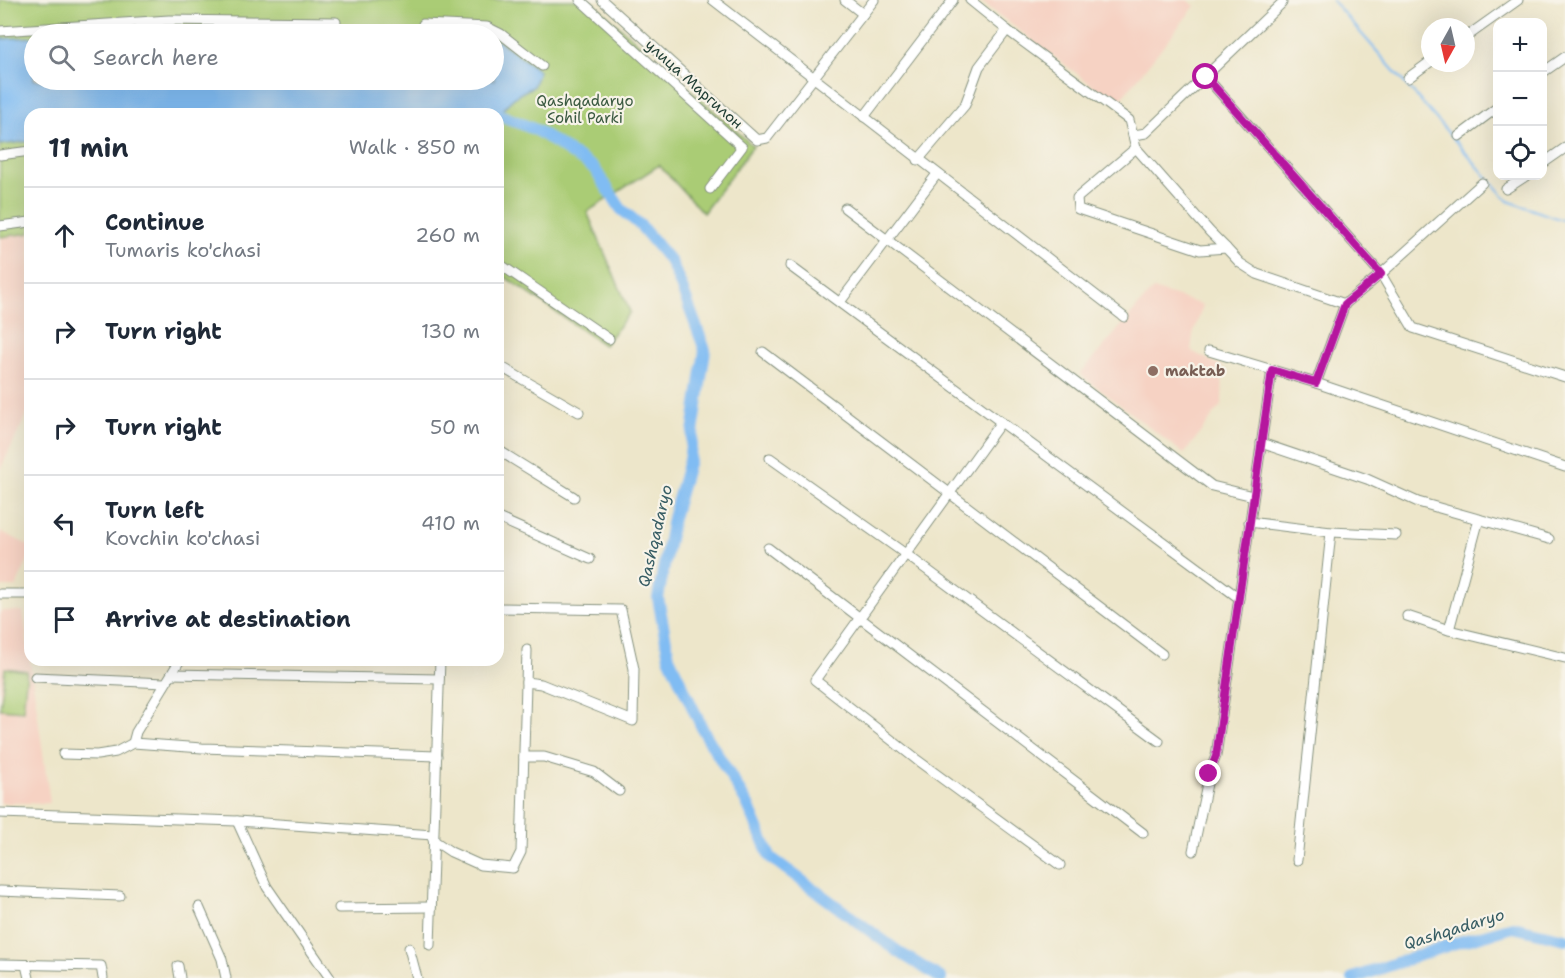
<!DOCTYPE html>
<meta charset="utf-8">
<style>
:root{--surface:#fff;--page:#f2f2f3;--text:#1f2937;--muted:#747a83;--line:#e0e1e3}
body{margin:0;font-family:"Shantell Sans",sans-serif;background:var(--page);color:var(--text)}
.controls{position:absolute;right:18px;top:18px;display:grid;overflow:hidden;border-radius:12px;box-shadow:0 6px 24px #0002}
.controls button{width:54px;height:54px;display:grid;place-items:center;padding:0;border:0;border-bottom:2px solid var(--line);background:var(--surface);color:var(--text);font:30px sans-serif}
.compass{position:absolute;left:1421px;top:18px;width:54px;height:54px;border-radius:50%;background:var(--surface);box-shadow:0 6px 24px #0002;rotate:188deg}
.stop{position:absolute;width:18px;height:18px;margin:-14px;border:4px solid #b5179e;border-radius:50%;background:#fff}
.stop.end{background:#b5179e;border-color:#fff;box-shadow:0 2px 6px #0008}
.list{margin:0;padding:0;list-style:none}
h2{display:flex;justify-content:space-between;align-items:center;height:78px;margin:0;padding:0 24px;font-size:26px}
h2 small{font-size:20px;font-weight:400;color:var(--muted)}
.list li{display:grid;grid-template-columns:39px 1fr auto;gap:18px;align-items:center;box-sizing:border-box;height:96px;padding:0 24px;border-top:2px solid var(--line)}
.list b{display:block;font-size:22px;white-space:nowrap}
.list p{margin:0;font-size:20px;white-space:nowrap;color:var(--muted)}
.list em{font-size:20px;font-style:normal;color:var(--muted)}
.icon{flex:none;width:33px;height:33px;fill:none;stroke:currentColor;stroke-width:2;stroke-linecap:round;stroke-linejoin:round}
.map{position:relative;flex:none;width:1565px;height:978px;overflow:hidden}
.search{position:absolute;background:var(--surface);box-shadow:0 6px 24px #0002;left:24px;top:24px;width:480px;height:66px;display:flex;align-items:center;gap:15px;box-sizing:border-box;padding:0 21px;border-radius:33px;color:var(--muted);font-size:22px}
.panel{position:absolute;background:var(--surface);box-shadow:0 6px 24px #0002;left:24px;top:108px;width:480px;height:558px;border-radius:18px}
.map>svg:first-child{display:block}
.built{fill:#f6d2c3}
.green{fill:#aacc75;stroke:#648454;stroke-width:1.5;fill-rule:evenodd}
.water{fill:#80bcf3;stroke:#507c94;stroke-width:1.5}
.lines{fill:none;stroke-linecap:round;stroke-linejoin:round}
.stream{stroke:#80bcf3;stroke-width:2}
.river{stroke:#80bcf3;stroke-width:12}
.minor-casing{stroke:#86927f;stroke-width:11}
.minor{stroke:#fff;stroke-width:9}
.route{stroke:#b5179e;stroke-width:8}
.education-dot{fill:#8d6e63;stroke:#f7f3e8;stroke-width:2}
.labels{text-anchor:middle;dominant-baseline:central;stroke-width:4.5;stroke-linejoin:round;paint-order:stroke}
.street-label{font-size:15px;fill:#1f3d34;stroke:#f7f3e8}
.park-label{font-size:15px;fill:#3b5a41;stroke:#f7f3e8}
.education-label{font-size:15px;font-weight:bold;fill:#785e54;stroke:#f7f3e8;text-anchor:start}
.water-label{font-size:16px;font-style:italic;fill:#375d64;stroke:#f7f3e8}
</style>
<div class="map">
<svg width="1565" height="978" viewBox="0 0 1565 978">
<rect width="100%" height="100%" fill="#f7f3e8"/>
<filter id="ink" filterUnits="userSpaceOnUse"><feTurbulence type="fractalNoise" baseFrequency=".0167" numOctaves="2"/><feDisplacementMap in="SourceGraphic" scale="12" xChannelSelector="R" yChannelSelector="G"/><feConvolveMatrix kernelMatrix="1 2 1 2 8 2 1 2 1" color-interpolation-filters="sRGB"/></filter>
<filter id="wash" filterUnits="userSpaceOnUse"><feTurbulence type="fractalNoise" baseFrequency=".008" numOctaves="4" result="noise"/><feDisplacementMap in="SourceGraphic" scale="24" xChannelSelector="R" yChannelSelector="G"/><feGaussianBlur stdDeviation="1.35" result="paint"/><feColorMatrix in="noise" values="0 0 0 0 0 0 0 0 0 0 0 0 0 0 0 0 0 1.4 0 .05"/><feComposite in="paint" operator="in"/></filter>
<g filter="url(#wash)">
<rect width="100%" height="100%" fill="#ede6ca"/>
<g class="built">
<polygon points="979,0 1188,0 1195,6 1117,104"/>
<polygon points="30,233 30,414 27,414 0,470 0,237"/>
<polygon points="1153,289 1203,305 1193,335 1191,351 1223,367 1222,404 1184,454 1080,374"/>
<polygon points="0,531 30,546 30,555 16,587 0,587"/>
<polygon points="0,611 23,611 50,803 0,803"/>
</g>
<g class="green">
<path d="M0,0H590L753,146L703,213L659,165L587,212L630,312L604,345L498,272V114H30V233L0,237ZM34,34H494V80H34Z"/>
<polygon points="5,668 27,671 23,711 0,709"/>
</g>
<g class="water">
<polygon points="168,27 460,33 476,34 64,34"/>
<path d="M34,37V80H494V40L500,42L539,71L533,87C517,94 506,102 498,118V114H30V141L0,145V39Z"/>
</g>
<g class="lines">
<polyline class="stream" points="1332,0 1508,201 1565,221"/>
<g class="river">
<polyline points="498,114 536,130 594,168 621,209 640,225 671,262 682,288 705,350 689,460 673,518 658,598 669,657 704,732 748,805 770,857 900,953 941,978"/>
<polyline points="1353,978 1452,944 1513,927 1565,939"/>
</g>
</g>
</g>
<g filter="url(#ink)">
<g class="lines">
<g class="minor-casing">
<g id="minor">
<polyline points="580,0 742,147 710,189"/>
<polyline points="602,0 757,140 767,138 874,0"/>
<polyline points="713,0 1124,317"/>
<polyline points="845,0 863,14"/>
<polyline points="970,0 1007,30 1129,120 1136,148 1210,232 1226,248"/>
<polyline points="423,24 487,27 501,34 542,66"/>
<polyline points="0,31 169,20 336,22"/>
<polyline points="1466,37 1518,0"/>
<polyline points="1542,73 1565,57"/>
<polyline points="1206,77 1381,274 1413,328 1565,377"/>
<polyline points="1408,78 1430,62"/>
<polyline points="864,117 953,0"/>
<polyline points="1134,135 1146,133 1282,3"/>
<polyline points="1459,136 1498,107"/>
<polyline points="1136,148 1077,198 1078,209 1200,250 1226,248 1240,263 1257,274 1345,304"/>
<polyline points="0,155 30,151"/>
<polyline points="918,160 965,105 979,67 1007,30"/>
<polyline points="1542,164 1565,148"/>
<polyline points="1506,189 1526,176"/>
<polyline points="845,208 1212,486 1253,496"/>
<polyline points="0,226 30,222"/>
<polyline points="498,263 609,339"/>
<polyline points="790,266 1239,598"/>
<polyline points="840,302 937,174"/>
<polyline points="1209,351 1316,383 1565,467"/>
<polyline points="763,352 1162,654"/>
<polyline points="498,365 579,412"/>
<polyline points="1316,383 1345,304 1381,274 1482,183"/>
<polyline points="1001,422 815,680 917,760 1060,865"/>
<polyline points="1261,443 1367,479 1418,502 1549,539"/>
<polyline points="498,450 574,497"/>
<polyline points="770,458 907,555 1159,741"/>
<polyline points="498,518 590,559"/>
<polyline points="1249,522 1331,532 1396,535"/>
<polyline points="768,548 1143,833"/>
<polyline points="0,594 30,594"/>
<polyline points="498,608 621,610 634,669 633,721 541,684 526,682"/>
<polyline points="1407,616 1449,630 1565,658"/>
<polyline points="1449,630 1479,519"/>
<polyline points="172,674 439,679"/>
<polyline points="35,677 164,683"/>
<polyline points="133,743 136,732 180,660"/>
<polyline points="63,754 97,755 116,752 133,743 202,748 437,756"/>
<polyline points="524,757 544,757 594,772 619,791"/>
<polyline points="0,813 237,821 433,835"/>
<polyline points="237,821 267,887 330,978"/>
<polyline points="433,840 451,852 480,865 513,868 521,852 527,650"/>
<polyline points="1193,851 1209,774 1216,756 1272,370"/>
<polyline points="1297,860 1331,532"/>
<polyline points="0,891 120,896"/>
<polyline points="199,907 222,959 226,978"/>
<polyline points="339,908 431,907"/>
<polyline points="430,945 440,660"/>
<polyline points="409,948 417,978"/>
<polyline points="0,964 101,966 103,978"/>
<polyline points="26,965 29,978"/>
<polyline points="178,966 180,978"/>
</g>
</g>
<use href="#minor" class="minor"/>
</g>
</g>
<g class="lines" filter="url(#ink)">
<polyline class="route" points="1206,77 1381,274 1345,304 1316,383 1272,370 1216,756 1209,774"/>
</g>
<circle class="education-dot" cx="1153" cy="371" r="6"/>
<g class="labels">
<g class="street-label">
<text transform="translate(694 84) rotate(42)">улица Маргилон</text>
</g>
<g class="park-label">
<text x="585" y="101">Qashqadaryo<tspan x="585" dy="17">Sohil Parki</tspan></text>
</g>
<g class="education-label">
<text x="1165" y="371">maktab</text>
</g>
<g class="water-label">
<text transform="translate(655 536) rotate(-77)">Qashqadaryo</text>
<text transform="translate(1454 929) rotate(-17)">Qashqadaryo</text>
</g>
</g>
</svg>
<div class="controls">
<button>+</button>
<button>−</button>
<button><svg class="icon" aria-label="locate" viewBox="0 0 24 24"><circle cx="12" cy="12" r="6"/><path d="M12 2v4M12 18v4M2 12h4M18 12h4"/></svg></button>
</div>
<svg class="compass" viewBox="-18 -18 36 36"><path d="M0-13l5 13h-10z" fill="#e53935"/><path d="M0 13l5-13h-10z" fill="#747a83"/></svg>
<div class="stop" style="left:1206px;top:77px"></div>
<div class="stop end" style="left:1209px;top:774px"></div>
<div class="search"><svg class="icon" aria-label="search" viewBox="0 0 24 24"><circle cx="10" cy="10" r="6"/><path d="M15 15l6 6"/></svg>Search here</div>
<section class="panel">
<h2>11 min<small>Walk · 850 m</small></h2>
<ul class="list">
<li><svg class="icon" aria-label="ahead" viewBox="0 0 24 24"><path d="M12 20V5M6 11l6-6 6 6"/></svg><div><b>Continue</b><p>Tumaris ko'chasi</p></div><em>260 m</em></li>
<li><svg class="icon" aria-label="right" viewBox="0 0 24 24"><path d="M7 20v-9h11M14 6l5 5-5 5"/></svg><div><b>Turn right</b></div><em>130 m</em></li>
<li><svg class="icon" aria-label="right" viewBox="0 0 24 24"><path d="M7 20v-9h11M14 6l5 5-5 5"/></svg><div><b>Turn right</b></div><em>50 m</em></li>
<li><svg class="icon" aria-label="left" viewBox="0 0 24 24"><path d="M17 20v-9H6M10 6l-5 5 5 5"/></svg><div><b>Turn left</b><p>Kovchin ko'chasi</p></div><em>410 m</em></li>
<li><svg class="icon" aria-label="arrive" viewBox="0 0 24 24"><path d="M6 21V4h12l-3 4 3 4H6"/></svg><div><b>Arrive at destination</b></div></li>
</ul>
</section>
</div>
